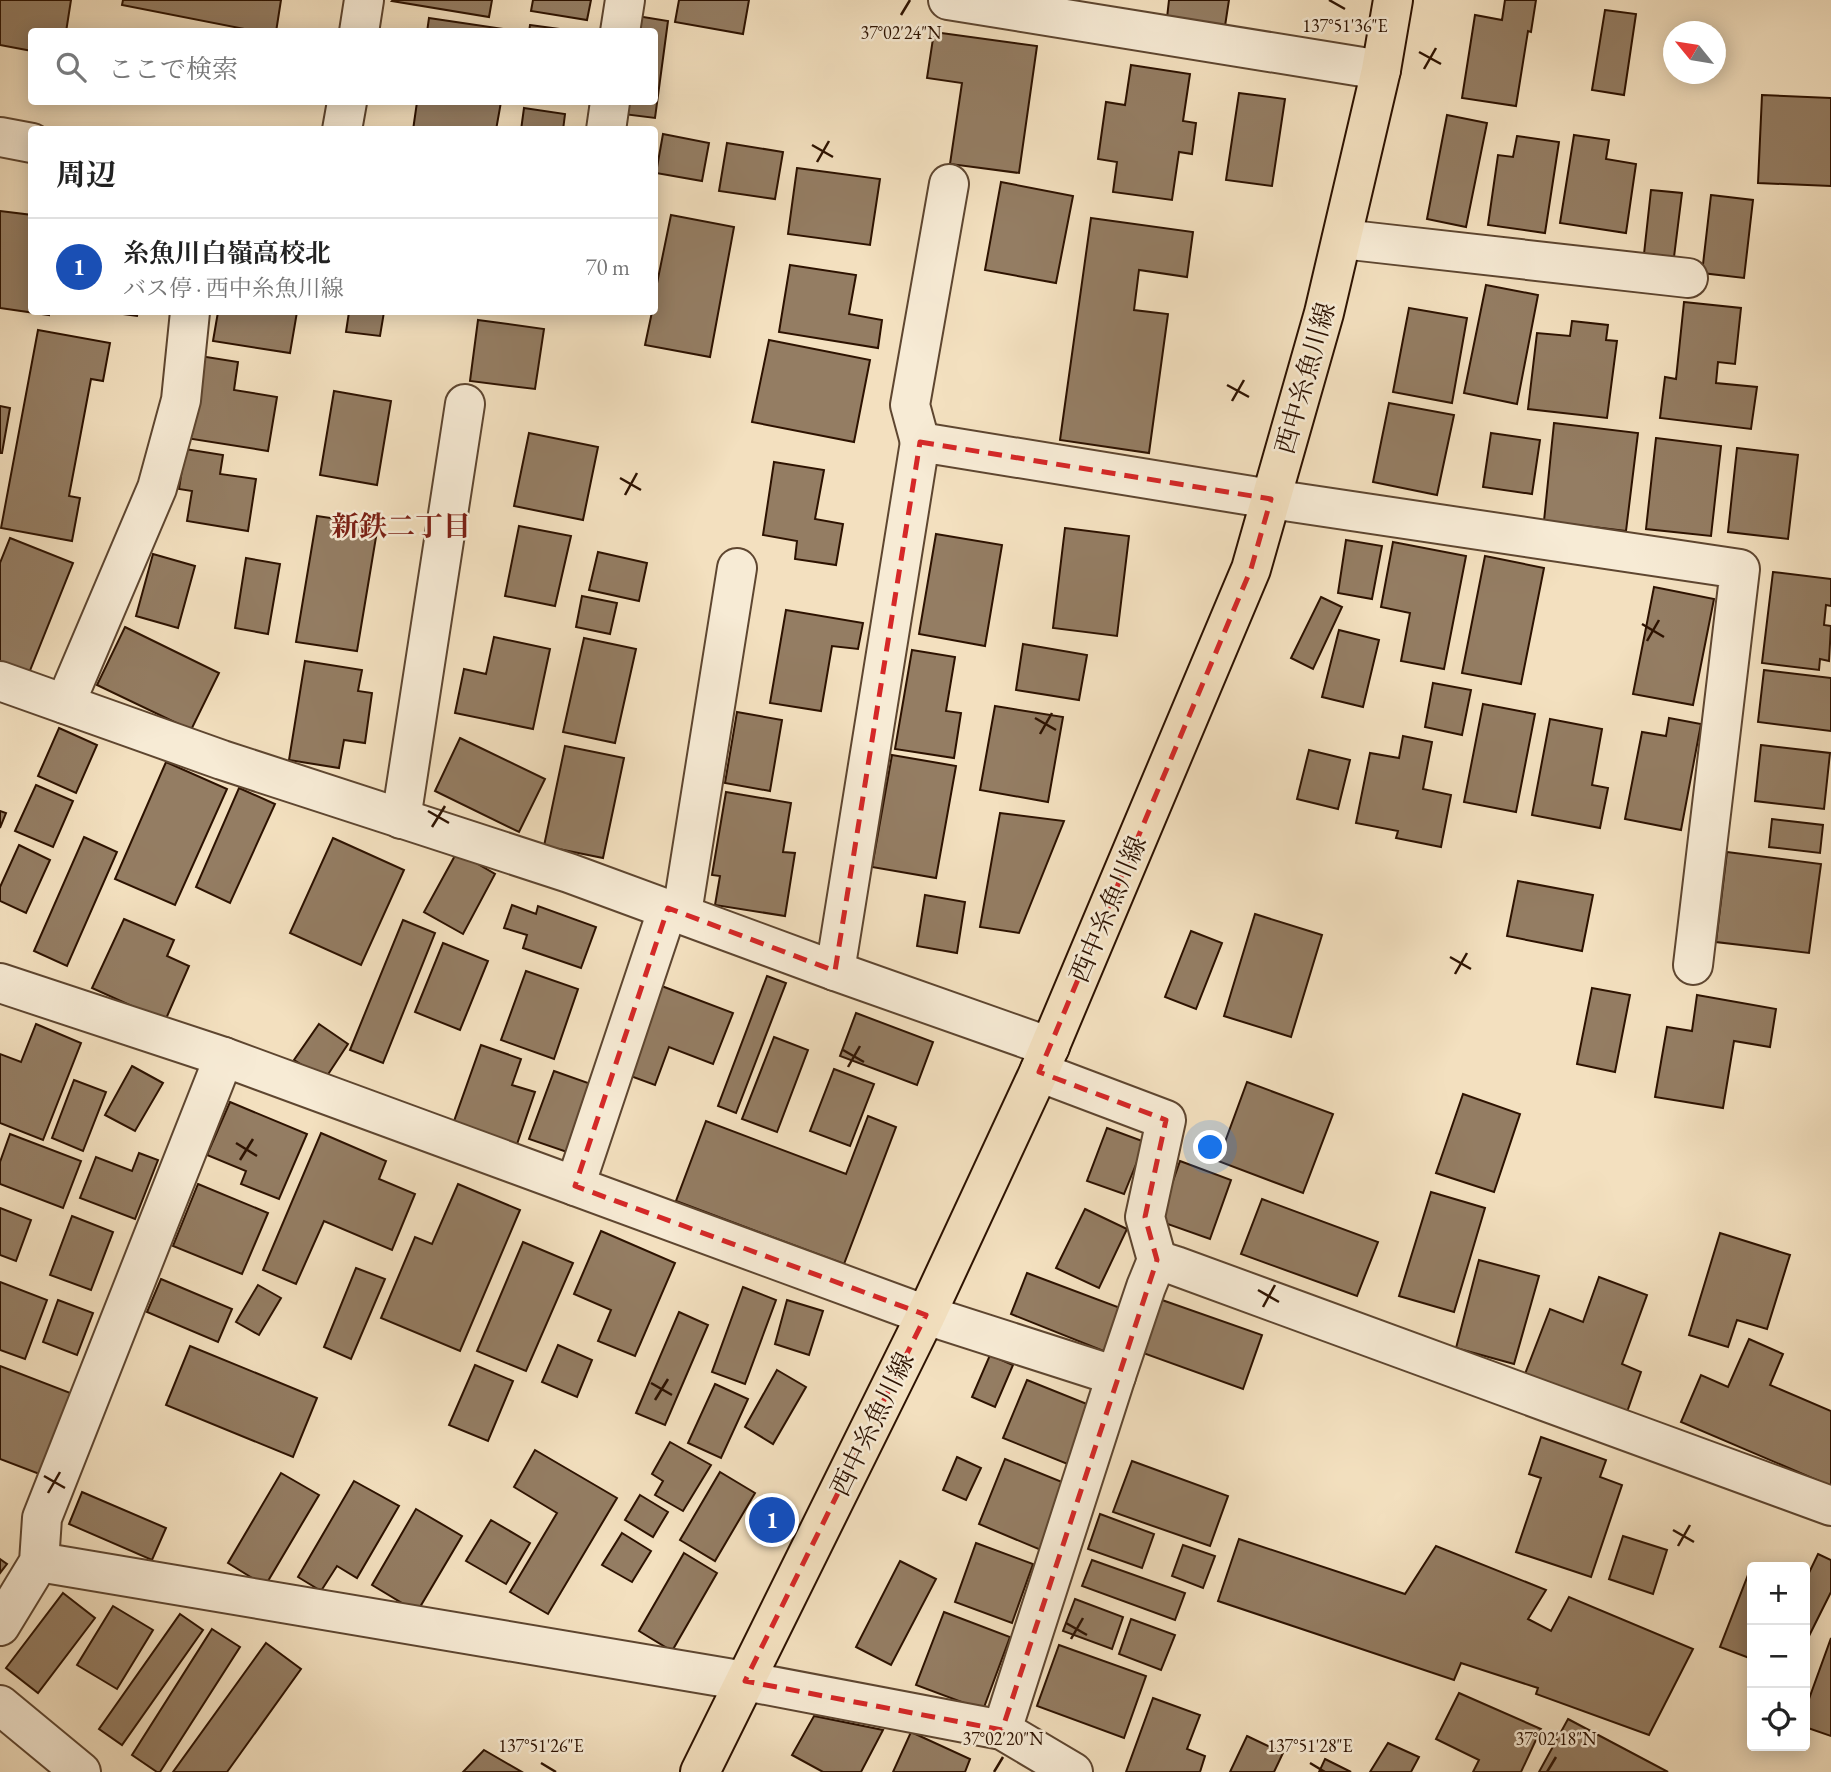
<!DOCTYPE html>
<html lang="ja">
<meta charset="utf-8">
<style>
:root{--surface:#fff;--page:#f6f6f6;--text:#222;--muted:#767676;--line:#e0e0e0;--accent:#7c3aed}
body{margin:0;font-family:"EB Garamond","Noto Serif JP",serif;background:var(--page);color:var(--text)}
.controls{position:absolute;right:21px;bottom:21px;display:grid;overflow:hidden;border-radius:7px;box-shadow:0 4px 18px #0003}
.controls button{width:63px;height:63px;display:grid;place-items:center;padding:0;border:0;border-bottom:2px solid var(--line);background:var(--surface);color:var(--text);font:35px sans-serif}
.compass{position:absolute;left:1663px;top:21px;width:63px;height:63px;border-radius:50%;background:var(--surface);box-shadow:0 4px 18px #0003;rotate:300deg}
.you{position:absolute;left:1211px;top:1148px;width:24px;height:24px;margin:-18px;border:5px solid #fff;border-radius:50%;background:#1a73e8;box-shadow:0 0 0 10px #1a73e833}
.badge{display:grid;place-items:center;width:46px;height:46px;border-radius:50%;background:var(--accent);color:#fff;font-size:23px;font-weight:700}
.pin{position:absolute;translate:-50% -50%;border:4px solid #fff;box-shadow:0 2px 7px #0006}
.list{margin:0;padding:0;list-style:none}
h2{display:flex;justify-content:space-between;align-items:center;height:91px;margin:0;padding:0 28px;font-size:30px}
h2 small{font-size:23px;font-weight:400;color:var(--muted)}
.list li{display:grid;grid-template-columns:46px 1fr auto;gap:21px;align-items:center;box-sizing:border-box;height:98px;padding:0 28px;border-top:2px solid var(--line)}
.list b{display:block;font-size:26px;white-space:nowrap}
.list p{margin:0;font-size:23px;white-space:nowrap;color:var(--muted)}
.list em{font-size:23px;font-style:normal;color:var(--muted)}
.icon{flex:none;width:38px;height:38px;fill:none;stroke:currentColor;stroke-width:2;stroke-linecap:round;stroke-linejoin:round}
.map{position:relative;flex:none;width:1831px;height:1772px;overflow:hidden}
.search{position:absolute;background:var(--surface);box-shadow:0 4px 18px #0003;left:28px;top:28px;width:630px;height:77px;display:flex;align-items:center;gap:18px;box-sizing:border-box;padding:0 24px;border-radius:7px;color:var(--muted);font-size:26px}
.panel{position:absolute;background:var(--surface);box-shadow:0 4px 18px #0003;left:28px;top:126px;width:630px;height:189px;border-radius:7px}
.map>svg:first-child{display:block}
.building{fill:#947d63;stroke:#2d1200;stroke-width:2}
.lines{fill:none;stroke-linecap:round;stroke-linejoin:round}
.minor-casing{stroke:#5e4630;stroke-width:42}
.major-casing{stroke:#2d1200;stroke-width:42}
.minor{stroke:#f7ebd5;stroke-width:38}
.major{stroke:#f3e0bf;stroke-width:38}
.marked{fill:none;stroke:#d62828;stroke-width:5;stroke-dasharray:14 9;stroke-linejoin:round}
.ticks{fill:none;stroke:#2d1200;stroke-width:2.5}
.labels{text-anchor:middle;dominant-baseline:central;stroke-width:5;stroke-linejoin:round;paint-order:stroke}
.street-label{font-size:26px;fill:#2d1200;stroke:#f7ebd5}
.neighbourhood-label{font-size:28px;font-weight:bold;fill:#7a1f14;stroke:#f7ebd5}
.ticks-label{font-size:18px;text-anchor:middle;fill:#2d1200;stroke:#f7ebd5;stroke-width:5;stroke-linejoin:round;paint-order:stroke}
</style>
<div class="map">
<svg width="1831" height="1772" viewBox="0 0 1831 1772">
<rect width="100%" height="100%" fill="#f3e0bf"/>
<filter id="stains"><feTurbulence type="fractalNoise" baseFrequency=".00286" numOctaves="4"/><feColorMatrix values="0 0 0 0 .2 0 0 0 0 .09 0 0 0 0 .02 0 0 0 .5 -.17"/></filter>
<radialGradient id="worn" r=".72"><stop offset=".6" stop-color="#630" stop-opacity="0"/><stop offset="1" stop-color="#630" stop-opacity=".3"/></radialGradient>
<g class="building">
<polygon points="0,0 71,0 66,32 32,32 32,51 0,45"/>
<polygon points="123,0 281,0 276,32 260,32 122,5"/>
<polygon points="393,0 492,0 489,17 392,1"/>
<polygon points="533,0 591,0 587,20 531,11"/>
<polygon points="679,0 749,0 743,34 675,22"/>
<polygon points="1169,0 1229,0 1225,26 1167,18"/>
<polygon points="1505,0 1536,0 1531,32 1528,31 1516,106 1462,98 1475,15 1502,20"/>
<polygon points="1605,10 1636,14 1624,95 1592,90"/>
<polygon points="637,16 668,21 655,118 623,114 625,102 654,102 654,32 635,32"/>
<polygon points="429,18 510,30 510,32 427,32"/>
<polygon points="530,25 582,32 529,32"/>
<polygon points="934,32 1037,46 1019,173 950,164 962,83 927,78"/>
<polygon points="1131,65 1190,74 1183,121 1196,123 1192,154 1179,152 1172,200 1113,192 1117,162 1098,159 1106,102 1125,105"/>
<polygon points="1239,93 1285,99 1272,186 1226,180"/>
<polygon points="1762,95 1831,98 1831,186 1758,183"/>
<polygon points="417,102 501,102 496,130 413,130"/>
<polygon points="524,108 565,114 563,130 521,130"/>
<polygon points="1447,115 1487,123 1466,227 1427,219"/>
<polygon points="663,134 709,143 702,181 656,173"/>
<polygon points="1574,135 1609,140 1606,159 1636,164 1626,233 1560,223"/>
<polygon points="1517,136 1559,142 1545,233 1488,225 1498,155 1513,157"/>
<polygon points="727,143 783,152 775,199 719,191"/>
<polygon points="797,168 880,179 870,245 788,234"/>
<polygon points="1001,182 1073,196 1056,283 985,270"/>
<polygon points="1651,190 1682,193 1674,257 1644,254"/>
<polygon points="1711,195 1753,200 1744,278 1702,273"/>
<polygon points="0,211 32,215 32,312 49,312 49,315 0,308"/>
<polygon points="671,215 734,227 710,357 645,345 652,312 654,312 654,298"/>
<polygon points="1091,218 1193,232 1187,277 1139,270 1134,310 1168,314 1149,453 1060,440"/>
<polygon points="790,265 856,275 849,314 882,320 878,348 779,332"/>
<polygon points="1486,285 1538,295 1517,404 1464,393"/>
<polygon points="1684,302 1741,308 1735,364 1718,362 1716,383 1757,387 1751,429 1660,418 1665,377 1676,379"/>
<polygon points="1409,308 1467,318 1452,403 1393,392"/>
<polygon points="108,312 138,312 137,316"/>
<polygon points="218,312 297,312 290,353 213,341"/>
<polygon points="349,312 384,312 380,336 346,332"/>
<polygon points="478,320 544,329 535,389 470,381"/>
<polygon points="1572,321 1608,325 1606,340 1617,341 1607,418 1528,409 1537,333 1570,336"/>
<polygon points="38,330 110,343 103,381 91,379 69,496 80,498 72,541 1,528"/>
<polygon points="769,340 870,360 854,442 752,422"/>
<polygon points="200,356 238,362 234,390 277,397 268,451 186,438"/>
<polygon points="334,391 391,401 377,485 320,475"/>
<polygon points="1389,403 1454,415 1437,495 1373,482"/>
<polygon points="0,406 10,408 2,453 0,453"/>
<polygon points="1554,423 1638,433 1626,531 1544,521"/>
<polygon points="529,433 598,447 583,520 514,506"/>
<polygon points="1491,433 1540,440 1532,494 1483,487"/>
<polygon points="1656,438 1721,446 1711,536 1646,529"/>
<polygon points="1737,448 1798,455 1788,539 1728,532"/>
<polygon points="185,449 223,455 220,474 256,479 248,531 187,521 192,491 179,489"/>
<polygon points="774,462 824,470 815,519 843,524 836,565 795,559 797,541 763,535"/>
<polygon points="317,516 378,525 357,651 296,642"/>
<polygon points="519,526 571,536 555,606 505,596"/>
<polygon points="1065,528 1129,536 1117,636 1053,628"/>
<polygon points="936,534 1002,545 985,646 919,634"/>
<polygon points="10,538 73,563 29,673 0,662 0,563"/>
<polygon points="1346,540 1382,546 1372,599 1338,593"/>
<polygon points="1393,542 1466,556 1444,669 1401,661 1410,613 1381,607"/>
<polygon points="598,552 647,563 639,601 589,590"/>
<polygon points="153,554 195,566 178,628 136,616"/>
<polygon points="1485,556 1544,568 1521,684 1462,673"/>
<polygon points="246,558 280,564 268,634 235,628"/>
<polygon points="1773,572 1831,579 1831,606 1826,605 1824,625 1831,626 1829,661 1820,659 1819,670 1762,663"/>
<polygon points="1654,587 1714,599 1693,705 1633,694"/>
<polygon points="582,596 617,603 610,634 576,627"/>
<polygon points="1321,597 1342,607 1313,669 1291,658"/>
<polygon points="786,610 863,623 858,649 832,646 821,711 770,703"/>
<polygon points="125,627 219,673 191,730 97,685"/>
<polygon points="1339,630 1379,640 1363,707 1322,697"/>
<polygon points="494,637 550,649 533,729 455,713 464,669 486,674"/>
<polygon points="584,638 636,649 615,743 563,732"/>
<polygon points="1023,644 1087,655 1079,700 1016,690"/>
<polygon points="912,650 955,657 946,711 961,713 954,758 895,749"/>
<polygon points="305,661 362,670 358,691 372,693 365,743 344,740 339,768 289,760"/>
<polygon points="1764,670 1831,678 1831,731 1758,722"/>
<polygon points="1433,683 1471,690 1462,735 1425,727"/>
<polygon points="1483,704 1535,714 1516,812 1464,802"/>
<polygon points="995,706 1063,717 1048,802 980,790"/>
<polygon points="737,712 782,720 770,791 725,783"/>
<polygon points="1669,718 1701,724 1681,830 1625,819 1642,732 1666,736"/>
<polygon points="1550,719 1602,729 1592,785 1608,788 1600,828 1532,815"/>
<polygon points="59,728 97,745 76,793 38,776"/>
<polygon points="1403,736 1432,742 1423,789 1451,795 1441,847 1396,838 1398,831 1356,823 1370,753 1399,758"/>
<polygon points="460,738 545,779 519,832 435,791"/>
<polygon points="1761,745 1830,753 1824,809 1755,801"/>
<polygon points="565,746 624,758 603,858 544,846"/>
<polygon points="1309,750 1350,760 1338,809 1297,799"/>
<polygon points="892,755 956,766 936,878 872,867"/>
<polygon points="166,762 227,789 175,905 115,879"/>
<polygon points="36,785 73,801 53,847 15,831"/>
<polygon points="239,788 275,804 230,903 196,887"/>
<polygon points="726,792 791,803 783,852 795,853 785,916 715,905 720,876 712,875"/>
<polygon points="0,811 6,813 0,828"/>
<polygon points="1000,813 1064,821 1019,933 980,927"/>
<polygon points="1772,819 1823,825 1820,853 1769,847"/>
<polygon points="84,837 117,852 67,966 34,951"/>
<polygon points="333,838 404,870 361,965 290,933"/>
<polygon points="19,845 50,860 26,913 0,901 0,887"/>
<polygon points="457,852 495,874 463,934 424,912"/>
<polygon points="1727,852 1821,864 1809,953 1716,942"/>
<polygon points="1518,881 1593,895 1582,951 1507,936"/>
<polygon points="925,895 965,902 957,953 917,946"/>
<polygon points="512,905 536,914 538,906 596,927 581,968 523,948 527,935 504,928"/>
<polygon points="1255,914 1322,935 1291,1037 1224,1016"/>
<polygon points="124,919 174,940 167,956 189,966 165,1021 92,988"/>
<polygon points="403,920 435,933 383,1063 350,1050"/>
<polygon points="1191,931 1222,943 1196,1009 1165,997"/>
<polygon points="443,943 488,961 460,1030 415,1012"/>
<polygon points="526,971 578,989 554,1059 501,1040"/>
<polygon points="767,976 786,983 736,1113 718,1106"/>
<polygon points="659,985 733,1013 713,1064 669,1047 655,1085 625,1074"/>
<polygon points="1592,988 1630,995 1615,1072 1577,1064"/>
<polygon points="1697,995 1776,1009 1770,1047 1734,1041 1723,1108 1655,1097 1667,1027 1692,1031"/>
<polygon points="856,1013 933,1042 917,1085 840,1056"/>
<polygon points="36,1024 81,1043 43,1140 0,1123 0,1054 21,1062"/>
<polygon points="319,1024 348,1044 325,1079 294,1060"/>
<polygon points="774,1037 808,1050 777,1132 742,1119"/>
<polygon points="481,1045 521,1059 512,1085 535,1092 516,1147 453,1124"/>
<polygon points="132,1066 163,1083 135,1131 105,1115"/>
<polygon points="834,1069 874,1084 850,1146 810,1131"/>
<polygon points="554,1071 591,1084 567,1152 529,1139"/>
<polygon points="74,1080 106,1092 83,1151 52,1138"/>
<polygon points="1247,1082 1333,1114 1303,1193 1218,1161"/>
<polygon points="1463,1094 1520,1114 1494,1192 1436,1173"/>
<polygon points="230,1102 307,1134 279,1199 241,1184 246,1171 207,1155"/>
<polygon points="868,1116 896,1127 844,1264 676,1201 706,1121 846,1174"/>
<polygon points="1107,1128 1145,1142 1124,1194 1087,1181"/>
<polygon points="321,1133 386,1161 379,1179 415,1194 392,1250 324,1221 296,1284 263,1270"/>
<polygon points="10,1134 81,1161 63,1208 0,1184 0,1162"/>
<polygon points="139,1153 158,1160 135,1219 80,1198 96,1157 132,1171"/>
<polygon points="1180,1161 1231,1180 1210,1239 1159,1221"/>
<polygon points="198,1184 268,1213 242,1274 173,1246"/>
<polygon points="458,1184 520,1210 460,1351 381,1318 415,1237 432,1244"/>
<polygon points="1431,1192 1485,1208 1454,1312 1399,1296"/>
<polygon points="1262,1199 1378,1242 1357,1296 1241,1254"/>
<polygon points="0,1208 31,1220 16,1261 0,1255"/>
<polygon points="1085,1209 1127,1229 1099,1288 1056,1268"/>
<polygon points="72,1216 113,1232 91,1290 50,1275"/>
<polygon points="601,1231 675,1263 635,1356 598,1341 611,1310 574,1294"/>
<polygon points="1720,1233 1790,1255 1767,1329 1737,1320 1728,1347 1689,1335"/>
<polygon points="523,1242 573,1263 526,1371 477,1351"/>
<polygon points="1479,1260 1539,1276 1514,1364 1456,1348"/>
<polygon points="356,1268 385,1279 351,1359 324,1347"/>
<polygon points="1027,1273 1123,1309 1106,1352 1011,1314"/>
<polygon points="1599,1277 1647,1295 1622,1364 1641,1372 1627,1412 1525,1374 1550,1309 1583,1322"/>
<polygon points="161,1279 232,1309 218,1342 147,1312"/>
<polygon points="0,1282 47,1300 25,1359 0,1350"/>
<polygon points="258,1285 281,1298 259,1335 236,1322"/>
<polygon points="743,1287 776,1300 745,1384 712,1372"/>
<polygon points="58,1300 93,1313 77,1355 43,1342"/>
<polygon points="787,1300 823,1311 809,1355 775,1344"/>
<polygon points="1162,1300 1262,1335 1243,1389 1143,1353"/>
<polygon points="679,1312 708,1325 665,1425 636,1413"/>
<polygon points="1749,1339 1783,1354 1770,1385 1831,1411 1831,1486 1681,1422 1701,1375 1728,1387"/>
<polygon points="558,1345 592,1360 577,1397 542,1382"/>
<polygon points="190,1346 317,1398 293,1457 166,1405"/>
<polygon points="990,1355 1013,1365 995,1407 972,1397"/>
<polygon points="475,1365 513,1381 488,1441 449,1425"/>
<polygon points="0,1366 73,1394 42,1475 0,1459"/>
<polygon points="777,1370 806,1387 773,1444 745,1427"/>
<polygon points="1027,1380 1092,1406 1070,1465 1003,1438"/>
<polygon points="715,1384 748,1399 721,1458 688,1443"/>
<polygon points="1541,1437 1606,1460 1600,1477 1622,1485 1591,1577 1516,1552 1541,1478 1529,1474"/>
<polygon points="670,1442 711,1465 683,1511 655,1495 663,1481 652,1474"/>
<polygon points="535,1450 617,1498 548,1614 510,1592 557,1513 514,1487"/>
<polygon points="957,1457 981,1468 966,1500 943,1490"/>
<polygon points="1005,1459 1067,1484 1041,1550 979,1524"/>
<polygon points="1132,1461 1228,1496 1210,1546 1113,1512"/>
<polygon points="720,1472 755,1493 715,1561 680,1540"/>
<polygon points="281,1473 319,1495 265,1586 228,1563"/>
<polygon points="354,1481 399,1506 357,1578 337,1566 321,1591 298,1577"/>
<polygon points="82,1492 166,1528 152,1560 69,1524"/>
<polygon points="640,1495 668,1512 653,1537 625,1520"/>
<polygon points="416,1509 462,1536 417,1612 372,1585"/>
<polygon points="1100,1514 1154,1534 1142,1568 1088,1549"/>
<polygon points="491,1520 530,1543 506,1584 466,1561"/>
<polygon points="622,1533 651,1551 632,1582 602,1565"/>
<polygon points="1623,1536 1667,1550 1653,1594 1609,1579"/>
<polygon points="1239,1539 1405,1594 1436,1546 1546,1590 1528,1619 1551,1631 1569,1597 1693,1649 1649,1735 1536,1694 1538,1688 1461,1663 1454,1680 1218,1601"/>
<polygon points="976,1543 1033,1564 1012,1623 955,1602"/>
<polygon points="1183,1545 1215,1556 1203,1588 1172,1576"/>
<polygon points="684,1553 717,1573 672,1651 639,1631"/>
<polygon points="1818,1554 1831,1560 1831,1592 1806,1642 1805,1581"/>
<polygon points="0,1559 7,1564 0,1573"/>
<polygon points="1092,1560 1185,1593 1175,1620 1082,1586"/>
<polygon points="900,1561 936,1579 891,1665 856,1647"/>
<polygon points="1748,1575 1752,1577 1752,1659 1720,1647"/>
<polygon points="63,1593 95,1618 38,1693 6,1668"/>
<polygon points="1075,1599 1123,1617 1112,1649 1063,1631"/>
<polygon points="113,1606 153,1630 117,1689 77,1665"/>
<polygon points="944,1612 1010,1637 983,1710 916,1685"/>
<polygon points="180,1614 203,1630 122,1745 99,1729"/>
<polygon points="1131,1619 1175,1635 1161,1670 1119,1654"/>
<polygon points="212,1629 240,1647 160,1772 157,1772 132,1755"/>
<polygon points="1831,1638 1831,1736 1805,1727 1805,1710"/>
<polygon points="266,1643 301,1669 227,1772 173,1772"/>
<polygon points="1059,1645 1146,1676 1124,1738 1037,1706"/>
<polygon points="1459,1693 1541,1729 1521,1772 1473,1772 1479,1760 1436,1739"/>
<polygon points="1153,1698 1200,1715 1187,1749 1205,1756 1200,1772 1126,1772"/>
<polygon points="814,1716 883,1730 861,1772 823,1772 792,1755"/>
<polygon points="1568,1719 1668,1772 1539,1772"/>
<polygon points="911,1732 970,1759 965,1772 893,1772"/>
<polygon points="1247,1736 1283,1753 1274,1772 1230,1772"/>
<polygon points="1388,1743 1419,1757 1411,1772 1370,1772"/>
<polygon points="484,1750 522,1772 463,1772"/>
<polygon points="1325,1759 1351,1772 1319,1772"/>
</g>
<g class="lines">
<g class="minor-casing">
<g id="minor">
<polyline points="948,0 1381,70"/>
<polyline points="359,32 364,0"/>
<polyline points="620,32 625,0"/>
<polyline points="342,130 347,102"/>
<polyline points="606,130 610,102"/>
<polyline points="0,137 32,143"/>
<polyline points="1342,239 1688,278"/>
<polyline points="920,442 910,405 949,184"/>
<polyline points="0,681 222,760 569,873 835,971 1050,1047"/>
<polyline points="65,704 157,488 181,400 190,312"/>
<polyline points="401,819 465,404"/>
<polyline points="682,913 737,568"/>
<polyline points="835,971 920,442 1271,499 1740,569 1693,965"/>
<polyline points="0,983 224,1057 926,1315 1116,1376"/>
<polyline points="1039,1072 1166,1120 1145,1217 1157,1260"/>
<polyline points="575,1186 668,908"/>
<polyline points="39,1562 745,1681 1002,1730 1073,1772"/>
<polyline points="0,1626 39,1562 42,1518 224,1057"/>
<polyline points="0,1705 81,1772"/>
<polyline points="1002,1730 1116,1376 1146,1287 1157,1260 1176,1266 1831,1506"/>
</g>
</g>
<g class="major-casing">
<polyline id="major" points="700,1772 926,1315 1039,1072 1251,569 1324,313 1381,70 1393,0"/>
</g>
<use href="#minor" class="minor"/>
<use href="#major" class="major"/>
</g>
<path class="marked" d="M920,442L1271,499L1251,569L1039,1072L1166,1120L1145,1217L1157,1260L1002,1730L745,1681L926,1315L575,1186L668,908L835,971Z"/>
<path class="ticks" d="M1329,0L1345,9M901,15L910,0M1419,52L1441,64M1424,69L1436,48M812,145L833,157M817,162L829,141M1227,385L1249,397M1232,401L1244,380M620,478L641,490M625,495L637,473M1642,624L1664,637M1647,641L1659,620M1035,718L1056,730M1040,734L1052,713M428,811L449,823M432,827L445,806M1450,957L1471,969M1455,974L1467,953M843,1050L864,1062M848,1067L860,1046M236,1143L257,1156M240,1160L253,1139M1258,1290L1279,1302M1263,1307L1275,1285M651,1383L672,1395M655,1400L668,1379M44,1476L65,1488M48,1493L60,1472M1673,1530L1694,1542M1678,1546L1690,1525M1066,1623L1087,1635M1071,1639L1083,1618M541,1763L556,1772M1310,1763L1325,1772M994,1772L1003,1757M1547,1772L1556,1757"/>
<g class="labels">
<g class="street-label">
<text transform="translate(1305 378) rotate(-74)">西中糸魚川線</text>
<text transform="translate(1108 909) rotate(-67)">西中糸魚川線</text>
<text transform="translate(872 1424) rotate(-64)">西中糸魚川線</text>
</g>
<g class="neighbourhood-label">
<text x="401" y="526">新鉄二丁目</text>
</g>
</g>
<g class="ticks-label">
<text x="1345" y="32">137°51'36"E</text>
<text x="901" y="39">37°02'24"N</text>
<text x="1003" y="1745">37°02'20"N</text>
<text x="1556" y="1745">37°02'18"N</text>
<text x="541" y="1752">137°51'26"E</text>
<text x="1310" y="1752">137°51'28"E</text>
</g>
<rect width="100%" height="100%" filter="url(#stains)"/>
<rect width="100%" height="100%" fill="url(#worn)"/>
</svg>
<div class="controls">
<button>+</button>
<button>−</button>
<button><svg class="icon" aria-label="locate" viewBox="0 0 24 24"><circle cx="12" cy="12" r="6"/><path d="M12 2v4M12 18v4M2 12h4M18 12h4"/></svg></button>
</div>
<svg class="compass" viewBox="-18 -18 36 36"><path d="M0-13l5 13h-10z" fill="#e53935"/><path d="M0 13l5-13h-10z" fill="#767676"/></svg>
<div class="you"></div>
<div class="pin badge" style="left:772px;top:1520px;background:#1a4fb4">1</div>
<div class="search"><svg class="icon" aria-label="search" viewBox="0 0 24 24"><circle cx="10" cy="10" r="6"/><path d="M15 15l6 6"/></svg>ここで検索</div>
<section class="panel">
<h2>周辺<small></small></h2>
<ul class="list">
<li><span class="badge" style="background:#1a4fb4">1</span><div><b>糸魚川白嶺高校北</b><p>バス停 · 西中糸魚川線</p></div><em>70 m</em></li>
</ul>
</section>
</div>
